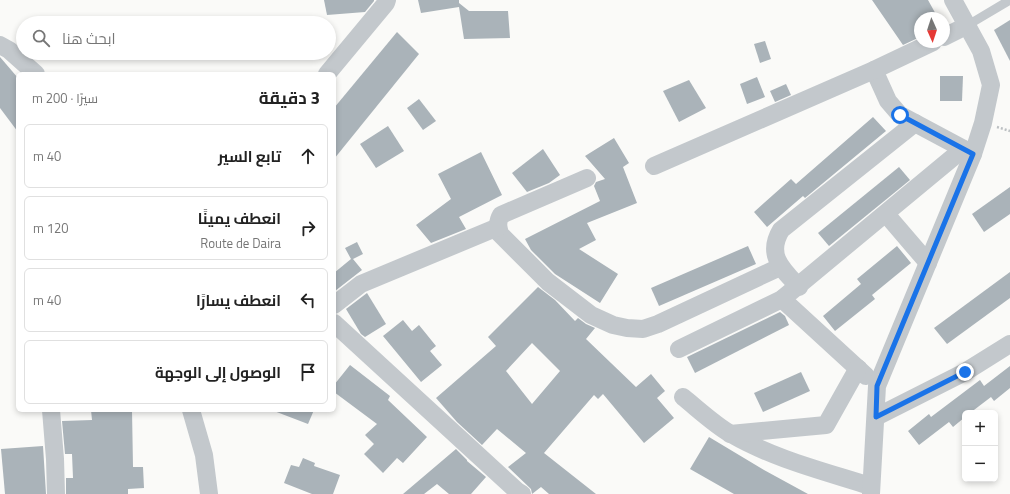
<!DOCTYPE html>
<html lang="ar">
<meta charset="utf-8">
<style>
:root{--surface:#fff;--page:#f6f6f6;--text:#222;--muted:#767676;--line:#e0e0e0}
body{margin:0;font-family:"Titillium Web",Cairo,sans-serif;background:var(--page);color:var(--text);direction:rtl}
.controls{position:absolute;right:12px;bottom:12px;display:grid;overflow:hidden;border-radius:6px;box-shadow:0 2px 6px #0003}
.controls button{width:36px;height:36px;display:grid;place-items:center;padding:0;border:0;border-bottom:1px solid var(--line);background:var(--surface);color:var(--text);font:20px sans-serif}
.compass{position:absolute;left:914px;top:12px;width:36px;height:36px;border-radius:50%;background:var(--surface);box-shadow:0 2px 6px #0003;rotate:177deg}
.stop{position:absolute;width:12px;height:12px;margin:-9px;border:3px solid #1a73e8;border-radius:50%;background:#fff}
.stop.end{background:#1a73e8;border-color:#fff;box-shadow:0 1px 4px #0008}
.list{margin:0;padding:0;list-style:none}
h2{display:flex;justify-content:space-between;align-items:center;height:52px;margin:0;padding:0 16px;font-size:17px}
h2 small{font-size:13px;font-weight:400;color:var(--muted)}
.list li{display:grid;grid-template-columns:26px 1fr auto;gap:12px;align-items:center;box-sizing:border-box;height:64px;margin:0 8px 8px;padding:0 8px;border:1px solid var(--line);border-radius:6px}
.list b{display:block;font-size:15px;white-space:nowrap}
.list p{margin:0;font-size:13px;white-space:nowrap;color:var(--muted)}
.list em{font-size:13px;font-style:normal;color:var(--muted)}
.icon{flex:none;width:22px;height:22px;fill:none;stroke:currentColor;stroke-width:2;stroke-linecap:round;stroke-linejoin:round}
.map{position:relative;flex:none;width:1010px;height:494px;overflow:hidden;direction:ltr}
.search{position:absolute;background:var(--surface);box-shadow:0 2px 6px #0003;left:16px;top:16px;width:320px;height:44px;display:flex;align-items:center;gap:10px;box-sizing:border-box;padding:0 14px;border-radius:22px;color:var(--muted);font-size:15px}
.panel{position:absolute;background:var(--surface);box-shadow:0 2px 6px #0003;left:16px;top:72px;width:320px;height:340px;border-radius:6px;direction:rtl}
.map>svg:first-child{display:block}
.building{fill:#aab3b9;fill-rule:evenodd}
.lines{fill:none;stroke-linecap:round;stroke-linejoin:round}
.path{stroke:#bbbfc2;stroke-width:2.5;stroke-dasharray:2 2;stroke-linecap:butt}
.lane{stroke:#c3c8cc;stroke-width:9}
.street{stroke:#c3c8cc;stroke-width:18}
.route{stroke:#1a73e8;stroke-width:5}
</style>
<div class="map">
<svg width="1010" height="494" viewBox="0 0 1010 494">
<rect width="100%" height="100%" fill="#fafaf8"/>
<g class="building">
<polygon points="324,0 374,0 374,1 365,12 327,15"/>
<polygon points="418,0 459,0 459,3 469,11 508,11 510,38 464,39 459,7 421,13"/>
<polygon points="872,0 928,0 938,18 920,18 920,37 903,45"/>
<polygon points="1010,20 1010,61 994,30"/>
<polygon points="397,32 419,54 334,159 334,108"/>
<polygon points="765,41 771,59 760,63 754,44"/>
<polygon points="0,57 18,78 18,132 0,108"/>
<polygon points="940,76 963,76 962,101 940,101"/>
<polygon points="757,77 765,97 747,104 740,84"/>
<polygon points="689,80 706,108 679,122 663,91"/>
<polygon points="786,84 791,95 775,102 770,91"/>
<polygon points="419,99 436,121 423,130 407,108"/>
<polygon points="873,117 886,131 805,198 803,196 767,227 754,212 791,179 796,184"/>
<polygon points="388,126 404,151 376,168 360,144"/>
<polygon points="614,138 629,163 623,167 637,203 587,223 596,240 579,249 618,274 600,303 555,274 531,250 525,239 600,201 594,186 596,182 605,179 585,156"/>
<polygon points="543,149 560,175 549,183 527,192 512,173"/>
<polygon points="481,152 502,195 459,217 466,229 431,243 416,225 451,199 438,174"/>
<polygon points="899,167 910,180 829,246 818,233"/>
<polygon points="1010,187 1010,214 984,232 972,214"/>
<polygon points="357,242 363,254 353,259 362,270 335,291 334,273 351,259 345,248"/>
<polygon points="748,246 756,264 659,306 651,288"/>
<polygon points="897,246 911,263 872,295 875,299 835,331 823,316 861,284 857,279"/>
<polygon points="1010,272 1010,298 947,344 934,328"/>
<path d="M538,287L555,300L575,321L578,318L586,324L595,328L586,339L636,387L651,374L665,391L657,398L674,418L644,443L603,394L598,399L594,395L544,453L596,494H549L541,487L532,494L531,489L508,467L526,453L497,429L482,445L457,422L436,398L496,346L488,337ZM532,343L560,371L532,404L506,371Z"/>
<polygon points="367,293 386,324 365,337 361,334 346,309"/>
<polygon points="780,312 785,316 789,325 695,373 687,357"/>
<polygon points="403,320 412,331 419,325 436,346 430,351 442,365 421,382 383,336"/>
<polygon points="350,365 390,396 388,400 427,437 403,463 397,458 383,473 364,454 374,444 365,435 377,424 334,392 334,385"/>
<polygon points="1010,366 1010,388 994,401 991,397 970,413 965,413 965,417 953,427 949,422 919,445 908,431 929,414 931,417 980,380 984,386"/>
<polygon points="801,372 810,391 763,412 754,393"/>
<polygon points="91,410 132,410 133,467 143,467 144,488 128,489 128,494 66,494 66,478 73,478 72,454 65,454 62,421 92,420"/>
<polygon points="275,410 314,410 308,424 274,411"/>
<polygon points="709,437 764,470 808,494 734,494 690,469"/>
<polygon points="43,446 46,494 5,494 1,449"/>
<polygon points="456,449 467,460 467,461 486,477 471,494 449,494 437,484 424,494 403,494"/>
<polygon points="303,458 315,463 314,466 340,475 333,494 312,494 284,483 291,465 299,467"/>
</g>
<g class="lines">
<polyline class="path" points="997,127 1010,131"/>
<polyline class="lane" points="968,25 1010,0"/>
<g class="street">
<polyline points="944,37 968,25"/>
<polyline points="0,45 9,50 36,74"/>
<polyline points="874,70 888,101 900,115 973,154"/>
<polyline points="327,74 386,3 387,0"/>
<polyline points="654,166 874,70 933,42"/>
<path d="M587,178L501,215C497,222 498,226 500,234L548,282L591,315L613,325L627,328L643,329L658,324L780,267"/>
<polyline points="886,214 928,263"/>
<path d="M799,287C782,269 766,255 781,230L915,123"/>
<polyline points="782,299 866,376"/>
<polyline points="334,305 361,284 498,227"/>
<polyline points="334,323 517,491 522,494"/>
<polyline points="679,349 782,299 963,149"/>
<path d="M683,397C698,409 715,425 731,434C774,459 823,471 870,486"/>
<polyline points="51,410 55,459 56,494"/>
<polyline points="191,410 204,455 209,494"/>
<polyline points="876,417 965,372 1010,344"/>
<polyline points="730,434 826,425 858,368"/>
<polyline points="871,494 877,386 973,154 983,123 991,85 981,51 953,0"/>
</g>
</g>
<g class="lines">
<polyline class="route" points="900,115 973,154 877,386 876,417 965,372"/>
</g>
</svg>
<div class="controls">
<button>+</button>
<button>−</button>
</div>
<svg class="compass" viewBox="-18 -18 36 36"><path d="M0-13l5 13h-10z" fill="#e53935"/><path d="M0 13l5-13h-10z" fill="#767676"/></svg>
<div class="stop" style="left:900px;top:115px"></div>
<div class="stop end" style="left:965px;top:372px"></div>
<div class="search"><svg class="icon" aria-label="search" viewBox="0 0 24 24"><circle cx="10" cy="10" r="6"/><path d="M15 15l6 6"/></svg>ابحث هنا</div>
<section class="panel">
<h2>3 دقيقة<small>سيرًا · 200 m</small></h2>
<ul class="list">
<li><svg class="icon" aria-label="ahead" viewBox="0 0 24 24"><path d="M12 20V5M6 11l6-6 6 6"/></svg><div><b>تابع السير</b></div><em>40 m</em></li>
<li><svg class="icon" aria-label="right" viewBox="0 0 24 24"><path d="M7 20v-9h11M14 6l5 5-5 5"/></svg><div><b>انعطف يمينًا</b><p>Route de Daira</p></div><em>120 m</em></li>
<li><svg class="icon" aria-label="left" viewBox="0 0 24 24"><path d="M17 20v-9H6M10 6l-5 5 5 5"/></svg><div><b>انعطف يسارًا</b></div><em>40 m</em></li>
<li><svg class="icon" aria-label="arrive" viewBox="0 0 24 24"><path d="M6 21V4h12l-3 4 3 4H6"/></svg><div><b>الوصول إلى الوجهة</b></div></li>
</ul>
</section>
</div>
